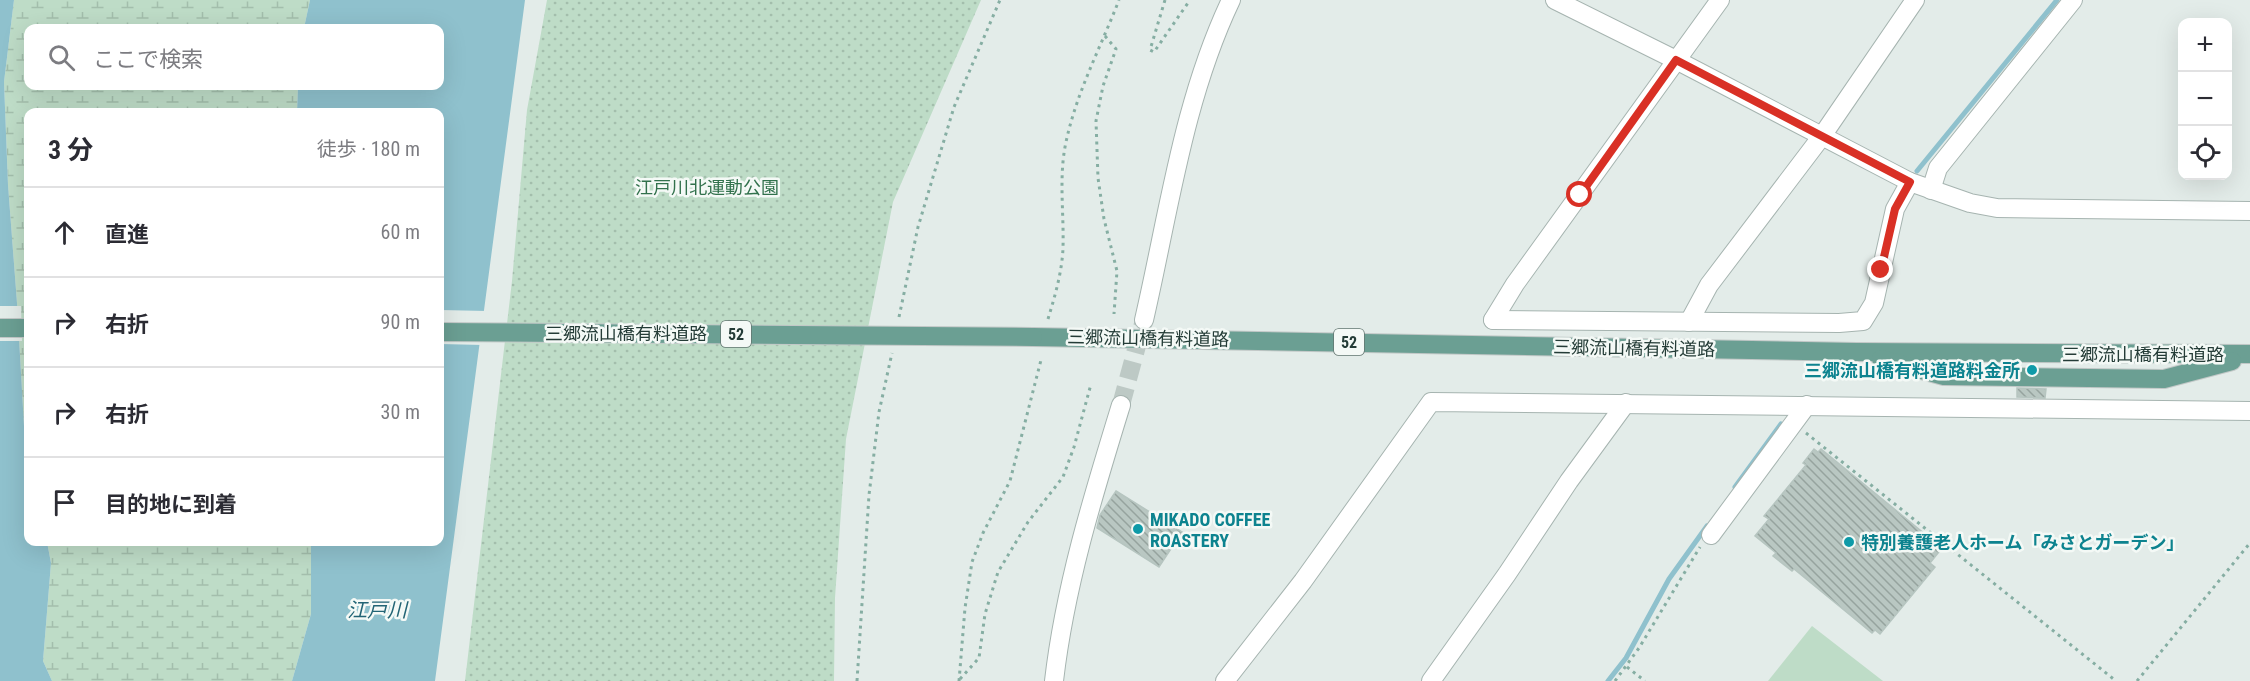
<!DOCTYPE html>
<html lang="ja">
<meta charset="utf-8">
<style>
:root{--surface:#fff;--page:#f7f7f7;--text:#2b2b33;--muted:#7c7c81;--line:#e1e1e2}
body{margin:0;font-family:"Roboto Condensed","Noto Sans JP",sans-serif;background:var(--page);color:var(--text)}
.controls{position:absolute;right:18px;top:18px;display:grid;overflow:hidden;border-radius:12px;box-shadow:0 6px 24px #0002}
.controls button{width:54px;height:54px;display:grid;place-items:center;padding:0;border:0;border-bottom:2px solid var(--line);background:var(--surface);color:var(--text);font:30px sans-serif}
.stop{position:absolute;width:18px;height:18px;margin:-14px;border:4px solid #d93025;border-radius:50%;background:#fff}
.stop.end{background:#d93025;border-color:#fff;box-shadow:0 2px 6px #0008}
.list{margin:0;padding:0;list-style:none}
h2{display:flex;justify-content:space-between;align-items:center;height:78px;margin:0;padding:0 24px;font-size:26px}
h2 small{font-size:20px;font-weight:400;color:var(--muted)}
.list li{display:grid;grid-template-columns:39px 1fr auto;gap:18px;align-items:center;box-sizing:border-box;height:90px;padding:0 24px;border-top:2px solid var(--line)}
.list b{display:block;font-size:22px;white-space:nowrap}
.list em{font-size:20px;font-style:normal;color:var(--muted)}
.icon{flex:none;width:33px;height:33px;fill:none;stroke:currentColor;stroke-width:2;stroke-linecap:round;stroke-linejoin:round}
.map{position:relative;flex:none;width:2250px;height:681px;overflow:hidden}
.search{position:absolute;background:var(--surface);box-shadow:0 6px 24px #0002;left:24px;top:24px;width:420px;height:66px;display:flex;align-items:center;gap:15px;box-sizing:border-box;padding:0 21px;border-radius:12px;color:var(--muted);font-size:22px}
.panel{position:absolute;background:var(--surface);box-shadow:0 6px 24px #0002;left:24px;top:108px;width:420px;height:438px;border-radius:12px}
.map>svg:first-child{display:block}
.grass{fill:#bedcc7}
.wetland{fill:url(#wetland-marsh)}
.park{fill:url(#park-dots)}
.water{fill:#8fc1cd}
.pier{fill:#e3ece9}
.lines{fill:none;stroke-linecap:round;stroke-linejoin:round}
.stream{stroke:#8fc1cd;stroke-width:5}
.building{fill:url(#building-back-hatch);stroke:#b6c5c0;stroke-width:1.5}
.street-tunnel{stroke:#bdc9c5;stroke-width:18;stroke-dasharray:18 9;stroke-linecap:butt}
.street-casing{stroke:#a6b4b0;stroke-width:20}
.primary-casing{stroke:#c2c8c7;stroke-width:20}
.path{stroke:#86aea3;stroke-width:3;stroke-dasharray:3 4.5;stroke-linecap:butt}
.street{stroke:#fff;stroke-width:18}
.primary{stroke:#6b9f93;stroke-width:18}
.primary-bridge-casing{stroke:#c2c8c7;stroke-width:20;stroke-linecap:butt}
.primary-bridge{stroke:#6b9f93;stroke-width:18}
.route{stroke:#d93025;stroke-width:8}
.culture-dot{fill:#0f9aa8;stroke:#f4f9f6;stroke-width:2}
.labels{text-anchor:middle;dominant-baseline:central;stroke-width:5;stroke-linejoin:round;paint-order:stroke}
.shield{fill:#f4f9f6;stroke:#627570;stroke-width:1.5}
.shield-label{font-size:16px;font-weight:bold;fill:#243c37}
.park-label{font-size:18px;fill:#31714c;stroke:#f4f9f6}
.street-label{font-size:18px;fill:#243c37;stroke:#f4f9f6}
.culture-label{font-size:18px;font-weight:bold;fill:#0d838f;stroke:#f4f9f6;text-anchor:start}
.water-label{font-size:20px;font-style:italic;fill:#226475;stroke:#f4f9f6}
</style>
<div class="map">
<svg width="2250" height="681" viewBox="0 0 2250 681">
<defs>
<pattern id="wetland-marsh" width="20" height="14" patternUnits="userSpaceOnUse" patternTransform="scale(1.5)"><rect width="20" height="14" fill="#bedcc7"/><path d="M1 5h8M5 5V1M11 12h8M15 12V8" fill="none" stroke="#a3beac"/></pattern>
<pattern id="park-dots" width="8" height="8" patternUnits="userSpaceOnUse" patternTransform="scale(1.5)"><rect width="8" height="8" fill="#bedcc7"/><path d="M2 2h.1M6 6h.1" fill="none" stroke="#a3beac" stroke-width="1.8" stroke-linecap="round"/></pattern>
<pattern id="building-back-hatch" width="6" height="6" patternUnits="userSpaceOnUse" patternTransform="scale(1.5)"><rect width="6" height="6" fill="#b9c7c2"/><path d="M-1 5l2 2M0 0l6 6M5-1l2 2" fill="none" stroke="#96a39e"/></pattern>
</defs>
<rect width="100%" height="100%" fill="#e3ece9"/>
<polygon class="grass" points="1812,626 1883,681 1768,681"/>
<g class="wetland">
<polygon points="14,0 310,0 304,28 28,28 28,86 298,86 297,112 28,112 28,449 24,426 17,303 8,185 4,82"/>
<polygon points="47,542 311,542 311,614 292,681 52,681 43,661 51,563"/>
</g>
<polygon class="park" points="547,0 981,0 893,202 846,439 835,598 834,681 465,681 512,281 527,110"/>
<g class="water">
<polygon points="0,0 14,0 4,82 8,185 17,303 24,426 28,449 28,542 47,542 51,563 43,661 52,681 0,681"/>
<polygon points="310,0 525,0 435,681 292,681 311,614 311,542 440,542 440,112 297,112 298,86 440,86 440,28 304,28"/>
</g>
<g class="pier">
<polygon points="0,306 21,306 22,341 0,341"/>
<polygon points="440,310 487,311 483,345 440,344"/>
</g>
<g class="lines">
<g class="stream">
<polyline points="1917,171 2057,0"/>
<polyline points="1735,487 1781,424"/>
<polyline points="1608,681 1626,658 1669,579 1707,526"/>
</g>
</g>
<g class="building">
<polygon points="2017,388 2046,389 2045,398 2017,397"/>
<polygon points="1814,449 1818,452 1821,449 1942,548 1930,563 1935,567 1880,634 1875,630 1872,633 1794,569 1792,571 1773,556 1776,553 1755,536 1769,519 1764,516 1806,465 1803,463"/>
<polygon points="1116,491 1182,532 1159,567 1097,528 1100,515"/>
</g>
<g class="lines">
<polyline class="street-tunnel" points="1121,405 1144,320"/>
<g class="street-casing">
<g id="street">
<polyline points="1555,0 1676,60 1910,182 1970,203 1997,208 2250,211"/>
<polyline points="1931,190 1938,168 2073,0"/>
<path d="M1144,320C1169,212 1183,101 1231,0"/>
<polyline points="1493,320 1839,323 1863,321 1874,303 1895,209 1910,182"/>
<polyline points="1493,320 1515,284 1720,0"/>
<polyline points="1689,322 1709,285 1822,136 1915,0"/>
<polyline points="1711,535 1807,405"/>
<path d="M1054,681C1065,586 1093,496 1121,405"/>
<polyline points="1225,681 1303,581 1431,402 2250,411"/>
<polyline points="1431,681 1507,574 1569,481 1626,403"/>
</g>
</g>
<g class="primary-casing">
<g id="primary">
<polyline points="0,328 28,328"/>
<polyline points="1033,337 1856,352 2250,354"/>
<polyline points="1881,359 1944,376 2164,379 2232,361"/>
</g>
</g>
<g class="path">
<polyline points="1165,0 1150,50 1154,52 1190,0"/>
<polyline points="1105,36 1116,49 1103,86 1096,121 1098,178 1104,219 1117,271 1114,314"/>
<polyline points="899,317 918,227 954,107 1000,0"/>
<path d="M1048,319C1055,296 1062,272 1063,248C1064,214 1059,180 1065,147C1075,95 1100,49 1119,0"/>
<polyline points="1806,433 2116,681"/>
<polyline points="1627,667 1645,681"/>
<polyline points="960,679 979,658 985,614 998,572 1028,522 1063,477 1074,447 1091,384"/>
<polyline points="857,681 869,495 879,412 892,353"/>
<polyline points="959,681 965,608 972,562 983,533 1010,481 1041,360"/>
<polyline points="1615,681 1639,648 1700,547"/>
<polyline points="2137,681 2250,543"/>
</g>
<use href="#street" class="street"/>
<use href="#primary" class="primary"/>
<g class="primary-bridge-casing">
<polyline id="primary-bridge" points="440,332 1033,337"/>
</g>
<use href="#primary-bridge" class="primary-bridge"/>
</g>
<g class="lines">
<polyline class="route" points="1580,195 1676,60 1910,182 1895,209 1881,270"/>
</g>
<g class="culture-dot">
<circle cx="2032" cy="370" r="6"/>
<circle cx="1138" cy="529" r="6"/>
<circle cx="1849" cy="542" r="6"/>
</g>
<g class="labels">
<g class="shield">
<rect x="721" y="321" width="30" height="26" rx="4.5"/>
<rect x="1334" y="329" width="30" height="26" rx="4.5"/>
</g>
<g class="shield-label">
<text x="736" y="334">52</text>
<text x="1349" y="342">52</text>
</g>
<g class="park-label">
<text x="707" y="187">江戸川北運動公園</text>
</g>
<g class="street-label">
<text x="626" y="333">三郷流山橋有料道路</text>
<text transform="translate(1148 338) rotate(1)">三郷流山橋有料道路</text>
<text transform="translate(1634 348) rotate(1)">三郷流山橋有料道路</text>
<text x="2143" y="354">三郷流山橋有料道路</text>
</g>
<g class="culture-label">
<text x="2020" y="370" text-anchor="end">三郷流山橋有料道路料金所</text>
<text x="1150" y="519">MIKADO COFFEE<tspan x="1150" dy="21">ROASTERY</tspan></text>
<text x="1861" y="542">特別養護老人ホーム「みさとガーデン」</text>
</g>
<g class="water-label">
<text x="377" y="610">江戸川</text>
</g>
</g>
</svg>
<div class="controls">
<button>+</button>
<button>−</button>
<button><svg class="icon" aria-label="locate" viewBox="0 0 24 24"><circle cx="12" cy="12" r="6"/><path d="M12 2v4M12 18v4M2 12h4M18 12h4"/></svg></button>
</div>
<div class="stop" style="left:1580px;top:195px"></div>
<div class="stop end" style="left:1881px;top:270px"></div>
<div class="search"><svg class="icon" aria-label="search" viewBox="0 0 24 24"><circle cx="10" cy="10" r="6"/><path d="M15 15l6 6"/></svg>ここで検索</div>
<section class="panel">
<h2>3 分<small>徒歩 · 180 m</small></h2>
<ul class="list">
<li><svg class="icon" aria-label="ahead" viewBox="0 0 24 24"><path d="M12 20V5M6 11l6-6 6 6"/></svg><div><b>直進</b></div><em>60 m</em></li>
<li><svg class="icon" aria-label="right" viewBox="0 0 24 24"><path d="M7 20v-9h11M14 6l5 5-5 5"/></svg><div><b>右折</b></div><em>90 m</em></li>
<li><svg class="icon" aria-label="right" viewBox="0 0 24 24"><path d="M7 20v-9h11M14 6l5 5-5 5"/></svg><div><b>右折</b></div><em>30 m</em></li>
<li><svg class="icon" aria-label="arrive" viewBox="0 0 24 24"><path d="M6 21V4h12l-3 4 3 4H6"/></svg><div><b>目的地に到着</b></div></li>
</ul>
</section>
</div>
